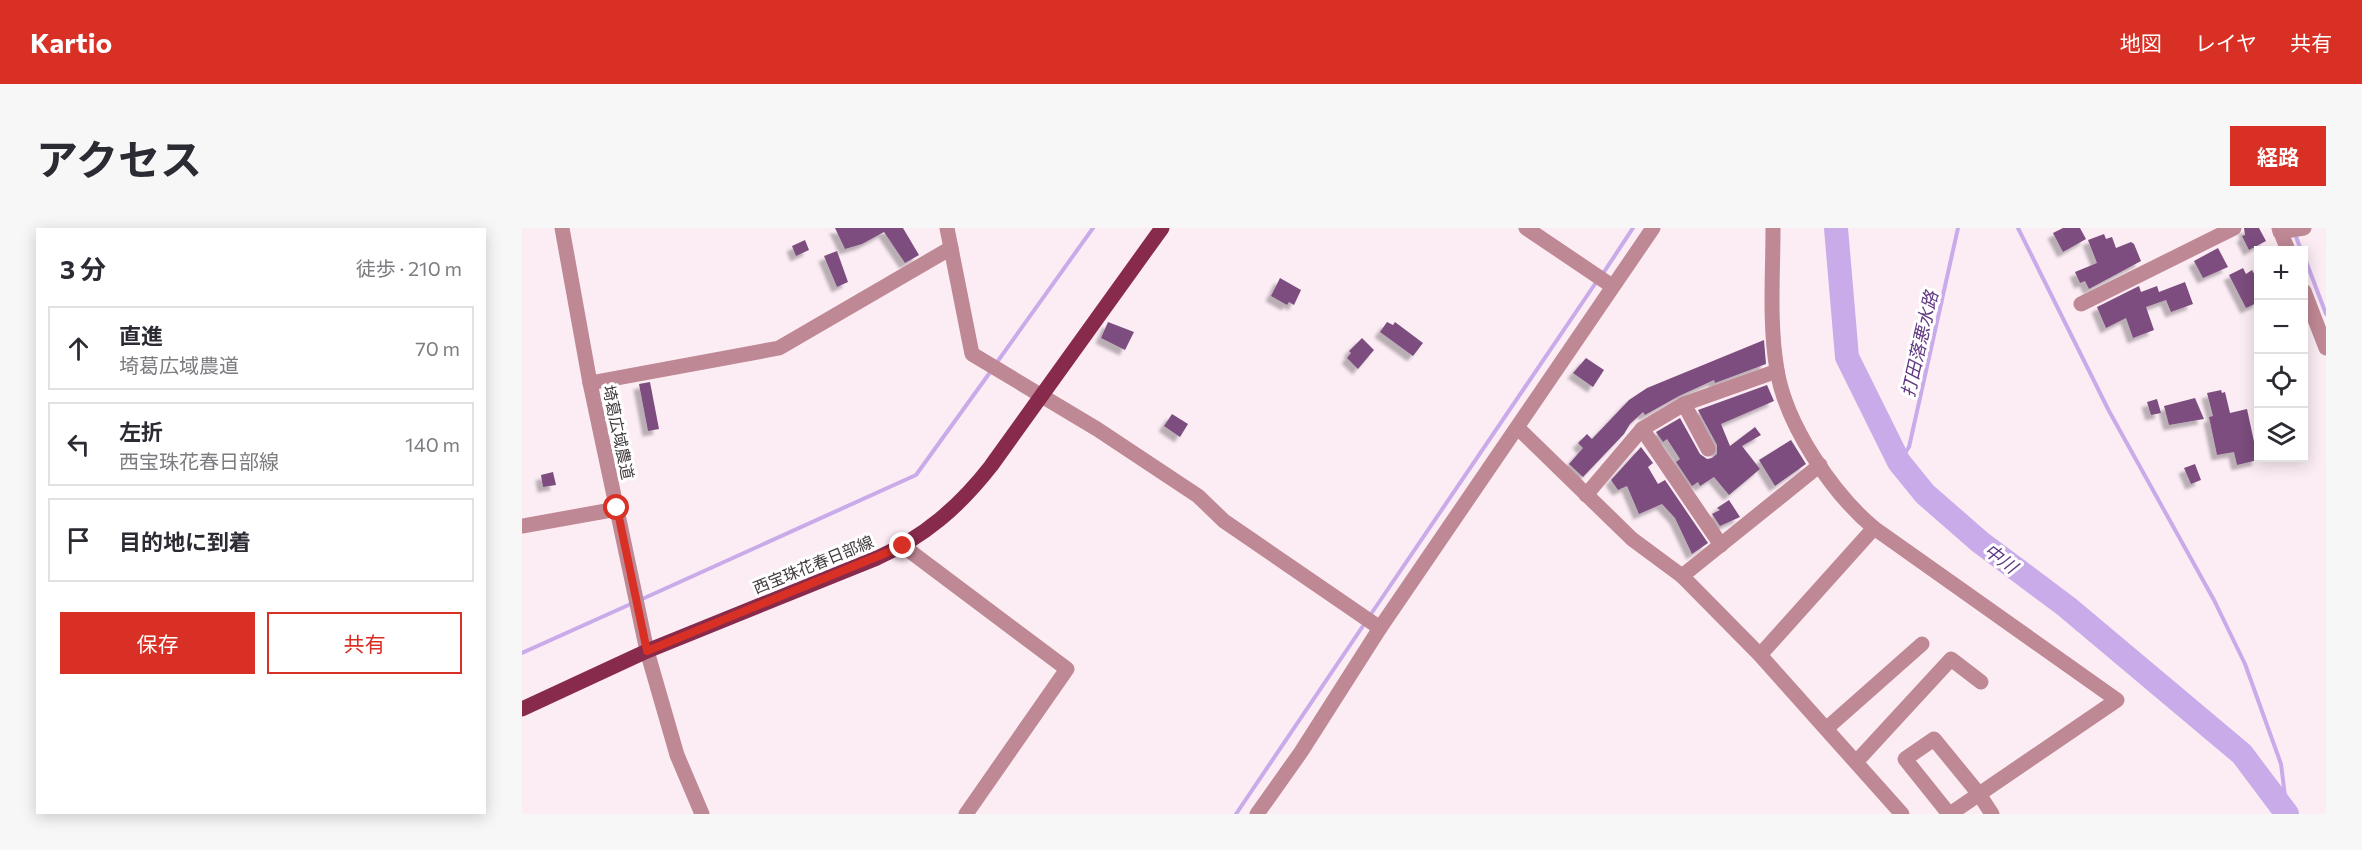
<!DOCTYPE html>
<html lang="ja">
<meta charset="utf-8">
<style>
:root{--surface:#fff;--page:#f7f7f7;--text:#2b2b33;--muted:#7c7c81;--line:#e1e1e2;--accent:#d93025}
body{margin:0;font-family:Commissioner,"Noto Sans JP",sans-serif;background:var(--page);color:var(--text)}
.controls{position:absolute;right:18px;top:18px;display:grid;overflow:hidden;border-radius:0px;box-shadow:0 3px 15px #0003}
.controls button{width:54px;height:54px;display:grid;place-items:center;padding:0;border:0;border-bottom:2px solid var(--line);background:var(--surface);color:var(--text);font:30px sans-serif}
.stop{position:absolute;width:18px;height:18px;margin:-14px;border:4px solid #d93025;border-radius:50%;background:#fff}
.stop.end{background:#d93025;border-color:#fff;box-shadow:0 2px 6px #0008}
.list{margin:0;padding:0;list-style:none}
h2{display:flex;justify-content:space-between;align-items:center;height:78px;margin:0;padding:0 24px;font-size:26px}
h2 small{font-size:20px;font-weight:400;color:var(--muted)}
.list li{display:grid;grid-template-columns:39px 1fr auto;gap:18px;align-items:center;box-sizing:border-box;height:84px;margin:0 12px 12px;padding:0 12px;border:2px solid var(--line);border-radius:0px}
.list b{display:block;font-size:22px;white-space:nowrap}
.list p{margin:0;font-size:20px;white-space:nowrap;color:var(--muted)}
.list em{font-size:20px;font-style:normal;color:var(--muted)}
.actions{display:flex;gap:12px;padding:18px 24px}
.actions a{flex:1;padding:14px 0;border:2px solid var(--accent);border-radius:0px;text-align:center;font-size:21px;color:var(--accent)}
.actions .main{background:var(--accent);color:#fff}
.icon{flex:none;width:33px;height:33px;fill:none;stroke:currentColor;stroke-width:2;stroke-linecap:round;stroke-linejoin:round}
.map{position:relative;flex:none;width:1804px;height:586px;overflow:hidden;border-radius:0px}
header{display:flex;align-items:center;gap:36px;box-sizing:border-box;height:84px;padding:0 30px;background:var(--accent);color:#fff}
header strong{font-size:28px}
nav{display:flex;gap:33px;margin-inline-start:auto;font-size:21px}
.intro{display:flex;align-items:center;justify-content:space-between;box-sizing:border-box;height:144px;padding:0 36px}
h1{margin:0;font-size:42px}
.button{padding:15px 27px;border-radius:0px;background:var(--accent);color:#fff;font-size:21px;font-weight:700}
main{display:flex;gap:36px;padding:0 36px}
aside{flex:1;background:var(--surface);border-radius:0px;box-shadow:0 3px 15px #0003}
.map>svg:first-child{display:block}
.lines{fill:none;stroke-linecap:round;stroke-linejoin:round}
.stream{stroke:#caabea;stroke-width:4}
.river{stroke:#caabea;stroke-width:24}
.building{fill:#7c4e7e;filter:url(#shadow)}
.minor{stroke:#bf8895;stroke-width:15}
.major{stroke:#882a4b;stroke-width:15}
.route{stroke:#d93025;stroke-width:8}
.labels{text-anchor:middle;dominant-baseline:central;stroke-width:6;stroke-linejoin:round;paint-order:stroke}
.street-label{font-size:16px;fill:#403a3d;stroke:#fff}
.water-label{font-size:18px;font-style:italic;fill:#603882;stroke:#fff}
</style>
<header>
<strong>Kartio</strong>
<nav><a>地図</a><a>レイヤ</a><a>共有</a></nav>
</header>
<div class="intro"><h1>アクセス</h1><a class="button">経路</a></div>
<main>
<aside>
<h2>3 分<small>徒歩 · 210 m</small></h2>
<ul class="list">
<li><svg class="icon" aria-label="ahead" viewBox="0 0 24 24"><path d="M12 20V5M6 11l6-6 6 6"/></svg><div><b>直進</b><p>埼葛広域農道</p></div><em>70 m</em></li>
<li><svg class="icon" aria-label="left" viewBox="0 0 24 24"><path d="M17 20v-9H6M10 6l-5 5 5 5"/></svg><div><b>左折</b><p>西宝珠花春日部線</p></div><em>140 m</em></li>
<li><svg class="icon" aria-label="arrive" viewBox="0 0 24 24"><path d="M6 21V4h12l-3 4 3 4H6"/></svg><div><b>目的地に到着</b></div></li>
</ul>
<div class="actions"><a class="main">保存</a><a>共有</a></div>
</aside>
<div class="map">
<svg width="1804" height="586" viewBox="0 0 1804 586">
<defs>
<filter id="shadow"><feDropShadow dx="-5.5" dy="5.5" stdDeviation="1.5" flood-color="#0004"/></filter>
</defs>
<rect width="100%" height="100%" fill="#fcedf5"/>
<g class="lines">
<g class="stream">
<polyline points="1496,0 1587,183 1692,372 1723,436 1759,536 1765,584"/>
<polyline points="1773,6 1779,22"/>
<polyline points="1782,28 1804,86"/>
<polyline points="1080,47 1111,0"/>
<polyline points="473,137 571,0"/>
<polyline points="1377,234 1387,219 1436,0"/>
<polyline points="118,372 394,247 469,143"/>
<polyline points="847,389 1075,53"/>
<polyline points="0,425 111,375"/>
<polyline points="714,586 843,395"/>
</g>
<polyline class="river" points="1314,0 1325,129 1377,234 1403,266 1458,314 1545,379 1720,526 1765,586"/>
</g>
<g class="building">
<polygon points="313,0 381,0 397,27 383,35 362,4 340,16 323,21"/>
<polygon points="1541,0 1558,0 1564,11 1541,24 1531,5"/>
<polygon points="1722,0 1737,0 1744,13 1727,22 1720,8 1723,7"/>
<polygon points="1582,6 1584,11 1590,9 1594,20 1609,14 1612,16 1619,33 1567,61 1563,53 1558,55 1553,44 1575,35 1566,12"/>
<polygon points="283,12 287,22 274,28 270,18"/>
<polygon points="1696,20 1706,39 1681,50 1672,33"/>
<polygon points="315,23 326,54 315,59 302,28"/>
<polygon points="1721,40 1724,46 1730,42 1737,54 1737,74 1724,80 1707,47"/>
<polygon points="758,50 779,62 772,77 767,74 765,77 749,68"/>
<polygon points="1663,54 1671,76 1649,84 1644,72 1624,79 1632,102 1611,110 1604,90 1584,100 1575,79 1617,58 1619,64 1635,58 1637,64"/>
<polygon points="586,94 612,104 603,122 579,110"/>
<polygon points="865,94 871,97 873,94 901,115 891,128 858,104"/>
<polygon points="840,110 852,122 836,141 825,130 829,125 827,123"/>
<polygon points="1242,112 1244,136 1193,155 1192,152 1157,168 1123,187 1121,184 1108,196 1102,206 1061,249 1047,236 1061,220 1056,215 1065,206 1070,211 1107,172 1125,160"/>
<polygon points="1064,130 1082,142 1071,159 1051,145"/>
<polygon points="128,154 137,201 126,203 117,156"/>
<polygon points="1245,157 1252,173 1199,196 1208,218 1233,199 1239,207 1220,218 1238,241 1207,267 1192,249 1178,258 1176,254 1170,258 1154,234 1158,231 1145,211 1141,214 1134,204 1158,190 1178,226 1185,231 1190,230 1195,226 1195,217 1176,182"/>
<polygon points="1699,162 1700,165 1703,164 1708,185 1725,181 1736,232 1715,237 1712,224 1695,227 1687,189 1691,188 1685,165"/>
<polygon points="1673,170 1682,191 1647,197 1642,178"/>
<polygon points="1635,171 1639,185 1629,187 1625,174"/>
<polygon points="650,186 666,196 658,209 642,198"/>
<polygon points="1269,212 1284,236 1253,258 1237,232"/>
<polygon points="1119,219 1131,235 1126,239 1136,256 1143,252 1186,315 1170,326 1153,290 1140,276 1117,286 1105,258 1096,262 1089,252"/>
<polygon points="1673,236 1679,252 1669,256 1662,240"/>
<polygon points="31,244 34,257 21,259 19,247"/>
<polygon points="1207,272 1218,289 1198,298 1190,286 1198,282 1195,280"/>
</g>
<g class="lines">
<g class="minor">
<polyline points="40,0 68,155 125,423 155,527 180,586"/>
<polyline points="425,0 450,126 575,201 676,268 702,293 858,400"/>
<polyline points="1004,0 1090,58"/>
<path d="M1251,0C1251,47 1247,96 1255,142C1264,197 1311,266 1352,300L1595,472L1428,586"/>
<polyline points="1757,0 1766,22"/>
<polyline points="1758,4 1782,0"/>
<polyline points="1782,63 1804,120"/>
<polyline points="1559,76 1712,0"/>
<polyline points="68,155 257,120 429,20"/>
<polyline points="1162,176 1186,221"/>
<polyline points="997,201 1110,311 1160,348 1238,427 1380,586"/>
<polyline points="1120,201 1199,317"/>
<polyline points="1064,267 1120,201 1162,176 1255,143"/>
<polyline points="0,298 95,281"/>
<polyline points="381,318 545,441 444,586"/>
<polyline points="1160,348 1298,237"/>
<polyline points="1238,427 1352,300"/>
<polyline points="1305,500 1400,416"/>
<polyline points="1335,533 1429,431 1459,454"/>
<polyline points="735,586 779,524 858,400 1131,0"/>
<polyline points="1427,586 1383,531 1412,511 1457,566 1470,586"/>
</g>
<path class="major" d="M0,481L125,423L355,330C402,309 437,279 469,238L640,0"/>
</g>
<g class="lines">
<polyline class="route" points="95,280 125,423 381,318"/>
</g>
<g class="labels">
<g class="street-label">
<text transform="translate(97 204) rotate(78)">埼葛広域農道</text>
<text transform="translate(291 336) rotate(-22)">西宝珠花春日部線</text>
</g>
<g class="water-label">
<text transform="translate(1397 116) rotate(-77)">打田落悪水路</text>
<text transform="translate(1479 330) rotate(37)">中川</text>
</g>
</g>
</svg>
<div class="controls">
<button>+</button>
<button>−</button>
<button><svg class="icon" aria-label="locate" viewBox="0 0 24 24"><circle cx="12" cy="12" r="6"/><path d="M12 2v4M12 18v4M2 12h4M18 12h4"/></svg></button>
<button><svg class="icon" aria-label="layers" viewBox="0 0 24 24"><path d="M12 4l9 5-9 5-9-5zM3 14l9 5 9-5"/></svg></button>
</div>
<div class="stop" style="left:95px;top:280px"></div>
<div class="stop end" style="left:381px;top:318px"></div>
</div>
</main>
